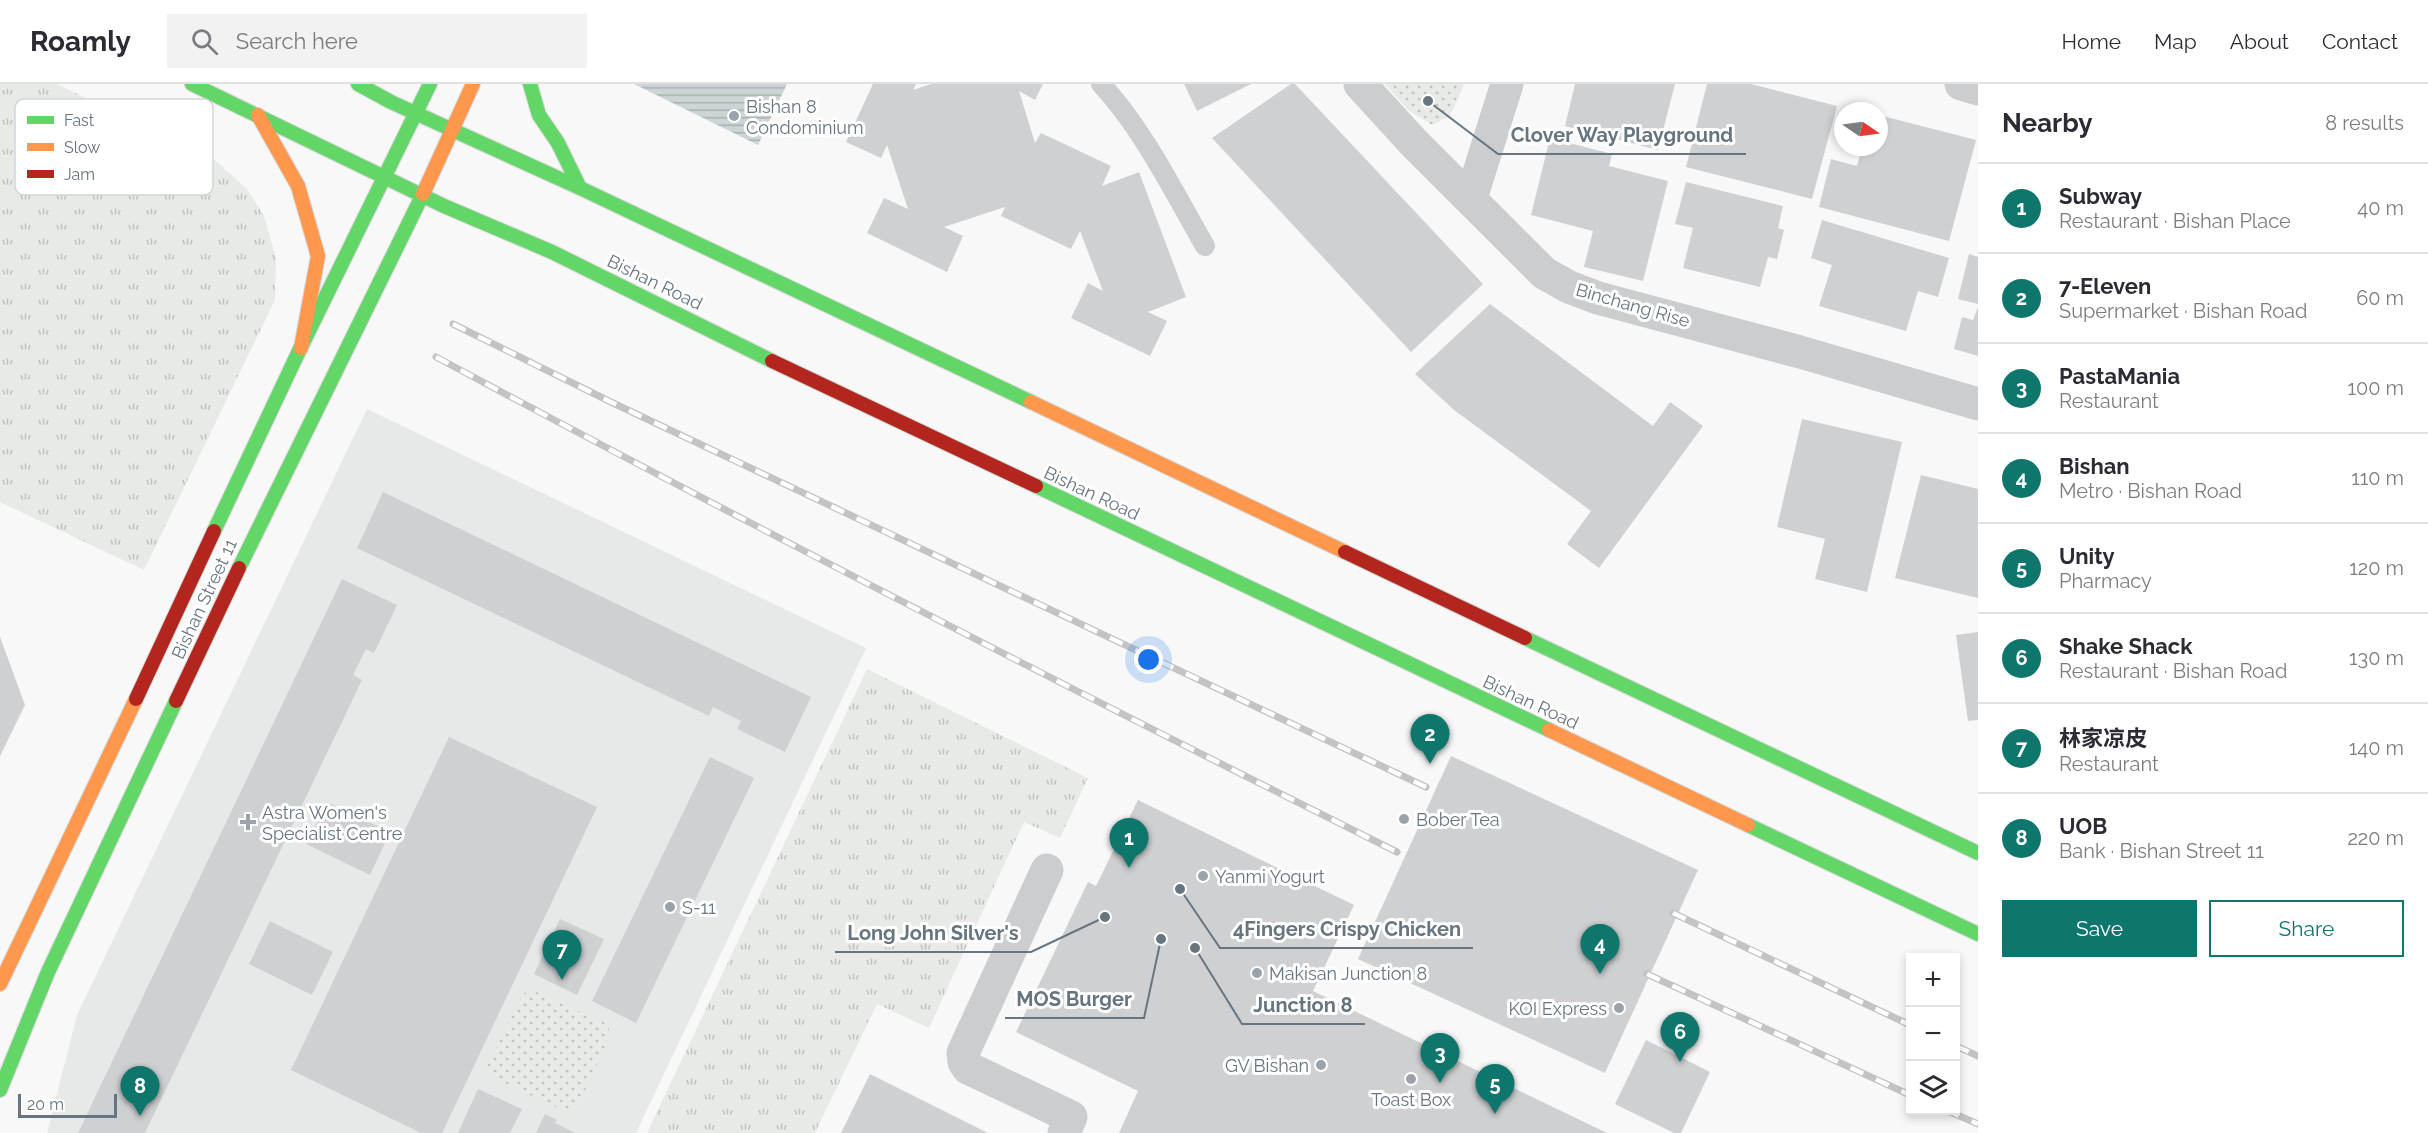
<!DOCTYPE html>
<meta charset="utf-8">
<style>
:root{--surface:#fff;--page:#f2f2f3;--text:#2b2b33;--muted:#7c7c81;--line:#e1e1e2;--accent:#0f766e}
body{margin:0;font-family:Raleway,"Noto Sans SC",sans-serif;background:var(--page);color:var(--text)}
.controls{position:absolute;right:18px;bottom:18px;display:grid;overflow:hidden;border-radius:0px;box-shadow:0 3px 9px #0003}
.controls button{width:54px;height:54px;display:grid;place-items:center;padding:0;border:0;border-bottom:2px solid var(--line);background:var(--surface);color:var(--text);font:30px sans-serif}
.compass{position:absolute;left:1834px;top:18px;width:54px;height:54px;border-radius:50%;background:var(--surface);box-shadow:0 3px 9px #0003;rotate:103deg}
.scale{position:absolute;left:18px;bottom:15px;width:99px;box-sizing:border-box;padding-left:6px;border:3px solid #66757f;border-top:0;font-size:16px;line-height:21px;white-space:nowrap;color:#66757f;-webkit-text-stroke:4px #fff;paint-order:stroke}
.you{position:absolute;left:1149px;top:576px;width:21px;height:21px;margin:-15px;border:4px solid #fff;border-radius:50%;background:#1a73e8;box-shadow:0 0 0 9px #1a73e833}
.badge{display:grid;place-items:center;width:39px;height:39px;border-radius:50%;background:var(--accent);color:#fff;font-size:20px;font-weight:700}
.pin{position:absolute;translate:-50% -50px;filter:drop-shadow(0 2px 3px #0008)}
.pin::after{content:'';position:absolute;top:32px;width:21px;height:18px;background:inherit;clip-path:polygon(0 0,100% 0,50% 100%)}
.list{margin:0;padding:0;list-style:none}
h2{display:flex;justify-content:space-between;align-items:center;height:78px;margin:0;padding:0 24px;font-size:26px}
h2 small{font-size:20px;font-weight:400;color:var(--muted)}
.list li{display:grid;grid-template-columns:39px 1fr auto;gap:18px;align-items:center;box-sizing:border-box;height:90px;padding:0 24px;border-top:2px solid var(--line)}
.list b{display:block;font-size:22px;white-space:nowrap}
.list p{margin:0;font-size:20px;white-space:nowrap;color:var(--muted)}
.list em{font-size:20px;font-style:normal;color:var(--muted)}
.actions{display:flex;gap:12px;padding:18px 24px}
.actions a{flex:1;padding:14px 0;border:2px solid var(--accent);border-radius:0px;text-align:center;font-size:21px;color:var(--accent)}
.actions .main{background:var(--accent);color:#fff}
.icon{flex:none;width:33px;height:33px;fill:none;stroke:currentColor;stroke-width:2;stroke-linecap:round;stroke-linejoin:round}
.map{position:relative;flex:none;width:1978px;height:1049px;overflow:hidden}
header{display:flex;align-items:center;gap:36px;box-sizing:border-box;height:84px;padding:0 30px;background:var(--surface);border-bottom:2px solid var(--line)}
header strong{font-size:28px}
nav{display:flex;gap:33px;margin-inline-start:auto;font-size:21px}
.search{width:420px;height:54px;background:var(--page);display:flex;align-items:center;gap:15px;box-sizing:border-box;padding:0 21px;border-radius:0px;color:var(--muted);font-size:22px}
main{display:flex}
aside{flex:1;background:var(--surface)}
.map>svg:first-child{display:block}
.built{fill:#e7e8e8}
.grass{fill:url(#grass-tufts)}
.park{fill:url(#park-dots)}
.water{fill:url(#water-rules)}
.building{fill:#cfd0d1}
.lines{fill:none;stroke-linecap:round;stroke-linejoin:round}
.fast-casing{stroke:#d4d5d6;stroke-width:16}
.slow-casing{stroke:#d4d5d6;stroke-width:16}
.jam-casing{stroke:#d4d5d6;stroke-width:16}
.lane{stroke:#cbcdce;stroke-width:20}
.street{stroke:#cbcdce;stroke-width:33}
.fast{stroke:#63d668;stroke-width:14}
.slow{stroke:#ff974d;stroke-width:14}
.jam{stroke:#b3261e;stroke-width:14}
.rail-casing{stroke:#c2c3c4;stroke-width:7}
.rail{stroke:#fff;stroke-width:4.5;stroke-dasharray:14;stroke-linecap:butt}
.poi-dot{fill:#99a3a9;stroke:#fff;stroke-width:2}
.labels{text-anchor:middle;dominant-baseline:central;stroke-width:6;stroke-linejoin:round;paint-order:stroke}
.poi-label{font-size:18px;fill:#66757f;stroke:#fff;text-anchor:start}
.street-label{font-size:18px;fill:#66757f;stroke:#fff}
.key{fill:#fff;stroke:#d1d6d9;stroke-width:1.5}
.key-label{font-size:16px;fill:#66757f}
.leader{fill:none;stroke:#66757f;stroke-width:2}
.callout-dot{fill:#66757f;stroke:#fff;stroke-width:2}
.callout-label{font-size:20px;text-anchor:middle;font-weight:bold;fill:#66757f;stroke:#fff;stroke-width:6;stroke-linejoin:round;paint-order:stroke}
</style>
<header>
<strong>Roamly</strong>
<div class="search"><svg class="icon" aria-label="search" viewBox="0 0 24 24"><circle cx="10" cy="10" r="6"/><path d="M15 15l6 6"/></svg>Search here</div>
<nav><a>Home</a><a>Map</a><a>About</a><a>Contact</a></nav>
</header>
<main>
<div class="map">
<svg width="1978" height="1049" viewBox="0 0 1978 1049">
<defs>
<pattern id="grass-tufts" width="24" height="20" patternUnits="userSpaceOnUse" patternTransform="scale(1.5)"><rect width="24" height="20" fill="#e7eae6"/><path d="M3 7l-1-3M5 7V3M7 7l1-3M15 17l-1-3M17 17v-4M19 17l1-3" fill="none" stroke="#bfc2c0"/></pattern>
<pattern id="park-dots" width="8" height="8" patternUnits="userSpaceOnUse" patternTransform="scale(1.5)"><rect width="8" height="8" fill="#e7eae6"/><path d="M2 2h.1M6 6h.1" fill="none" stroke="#bfc2c0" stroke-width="1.8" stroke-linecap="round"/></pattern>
<pattern id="water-rules" width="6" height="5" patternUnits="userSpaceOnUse" patternTransform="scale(1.5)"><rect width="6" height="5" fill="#cdd4d6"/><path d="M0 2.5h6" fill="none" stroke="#aab1b3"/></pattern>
</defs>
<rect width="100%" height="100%" fill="#f8f8f8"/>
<polygon class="built" points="367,325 866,564 636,1049 47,1049 77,931"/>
<g class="grass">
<polygon points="0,0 57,0 216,77 247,105 264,132 276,174 275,216 144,486 0,418"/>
<polygon points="867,585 1088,694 1060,754 1024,738 929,944 877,920 815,1049 647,1049"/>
</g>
<g class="park">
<polygon points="1385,0 1464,0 1450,32 1432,41 1408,26"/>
<polygon points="536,908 607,940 611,950 576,1025 564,1027 494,994 486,984 523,909"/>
</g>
<polygon class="water" points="634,0 787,0 758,61"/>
<g class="building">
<polygon points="873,0 916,0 913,6 931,0 1043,0 1035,16 1019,7 1035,59 1041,49 1111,82 1102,102 1139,88 1186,213 1148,228 1167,237 1150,272 1071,234 1088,199 1103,207 1080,147 1071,165 1001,132 1005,123 944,143 963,152 947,188 867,149 884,114 908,125 887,61 881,74 846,58"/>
<polygon points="1184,0 1251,0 1197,27"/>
<polygon points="1291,0 1295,0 1483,200 1411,268 1212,54"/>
<polygon points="1575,0 1675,0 1658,66 1565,42"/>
<polygon points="1707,0 1751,0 1837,22 1812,115 1686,83"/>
<polygon points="1879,31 1976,56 1949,157 1819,123 1831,75 1857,82 1862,63 1879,63"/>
<polygon points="1550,54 1612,70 1609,82 1668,97 1643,197 1584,183 1593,147 1531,131"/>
<polygon points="1686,98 1783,122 1778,144 1784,146 1777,175 1768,173 1760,203 1683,184 1693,144 1675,140"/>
<polygon points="1822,136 1949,174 1938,213 1918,207 1906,247 1819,222 1832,181 1811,174"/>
<polygon points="1969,170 1978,173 1978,220 1958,215"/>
<polygon points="1490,220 1653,342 1670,318 1703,342 1599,484 1567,460 1591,427 1454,326 1415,290"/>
<polygon points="1978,223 1978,272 1954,265 1962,233 1973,236"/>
<polygon points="1802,335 1902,358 1867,508 1815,495 1825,455 1777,443"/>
<polygon points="1921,391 1978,405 1978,514 1895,494"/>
<polygon points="383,408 811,613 785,668 737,645 741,637 713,623 709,632 357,464"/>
<polygon points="342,495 397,521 374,569 366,565 353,591 362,596 145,1049 78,1049"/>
<polygon points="1978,548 1978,636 1968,637 1956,551"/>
<polygon points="0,553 25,621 0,672"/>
<polygon points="449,653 597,723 442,1049 421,1049 291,986"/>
<polygon points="1451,672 1698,786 1605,989 1358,875"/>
<polygon points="710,673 754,694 636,939 592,917"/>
<polygon points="1138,716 1354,821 1313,907 1607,1049 1119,1049 1138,1007 1016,948 1088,798 1096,802"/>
<polygon points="327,718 390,748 370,791 306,760"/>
<polygon points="560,835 604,855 577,911 534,890"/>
<polygon points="270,837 333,868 312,911 249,880"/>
<polygon points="1646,956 1710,988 1681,1049 1674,1049 1615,1020"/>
<polygon points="870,990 988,1049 841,1049"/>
<polygon points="478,1005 522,1025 510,1049 458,1049"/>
<polygon points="545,1030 557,1036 555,1039 575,1049 536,1049"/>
</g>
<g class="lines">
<g class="fast-casing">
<g id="fast">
<polyline points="192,0 444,122 552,168 772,277"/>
<polyline points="358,0 391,18 580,104 1031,318"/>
<polyline points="530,0 539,31 558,59 580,104"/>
<polyline points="1036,402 1549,646"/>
<polyline points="214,447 300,265 430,0"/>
<polyline points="239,484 423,110"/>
<polyline points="1525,554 1978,769"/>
<polyline points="1748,741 1978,850"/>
<polyline points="0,1006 48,888 176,617"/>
</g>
</g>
<g class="slow-casing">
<g id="slow">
<polyline points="258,31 298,102 318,172 301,264"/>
<polyline points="423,110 473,0"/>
<polyline points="1031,318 1345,468"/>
<polyline points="1549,646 1748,741"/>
<polyline points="0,900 136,615"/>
</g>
</g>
<g class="jam-casing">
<g id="jam">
<polyline points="772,277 1036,402"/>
<polyline points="1345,468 1525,554"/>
<polyline points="136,615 214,447"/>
<polyline points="176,617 239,484"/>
</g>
</g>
<path class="lane" d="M1101,0C1143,45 1174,108 1205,162"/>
<g class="street">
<polyline points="1360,0 1414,59 1544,189 1569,203 1598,214 1800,268 1978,320"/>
<polyline points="1961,0 1978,5"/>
<polyline points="1471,114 1507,0"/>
<polyline points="1047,786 963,969 964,978 968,984 1071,1033 1064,1049"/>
</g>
<use href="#fast" class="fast"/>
<use href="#slow" class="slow"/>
<use href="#jam" class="jam"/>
<g class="rail-casing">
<g id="rail">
<polyline points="453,240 615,320 1426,703"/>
<path d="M436,273C754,443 1074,607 1397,768"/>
<polyline points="1673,829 1910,941"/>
<polyline points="1647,890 1910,1011"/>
<polyline points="1956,962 1978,972"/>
<polyline points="1946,1026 1978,1040"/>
</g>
</g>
<use href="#rail" class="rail"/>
</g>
<g class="poi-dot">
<circle cx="734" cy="32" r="6"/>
<circle cx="1404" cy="735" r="6"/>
<path d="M245 729h6v6h6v6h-6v6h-6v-6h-6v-6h6z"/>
<circle cx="1203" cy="792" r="6"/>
<circle cx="670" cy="823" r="6"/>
<circle cx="1257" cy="889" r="6"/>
<circle cx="1619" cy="924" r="6"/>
<circle cx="1321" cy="981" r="6"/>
<circle cx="1411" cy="995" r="6"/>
</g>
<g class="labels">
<g class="poi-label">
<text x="746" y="22">Bishan 8<tspan x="746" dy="21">Condominium</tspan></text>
<text x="262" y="728">Astra Women's<tspan x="262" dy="21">Specialist Centre</tspan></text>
<text x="1416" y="735">Bober Tea</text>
<text x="1215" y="792">Yanmi Yogurt</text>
<text x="682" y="823">S-11</text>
<text x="1269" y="889">Makisan Junction 8</text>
<text x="1607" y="924" text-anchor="end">KOI Express</text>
<text x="1309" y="981" text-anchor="end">GV Bishan</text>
<text x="1411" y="1015" text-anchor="middle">Toast Box</text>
</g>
<g class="street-label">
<text transform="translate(655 198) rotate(26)">Bishan Road</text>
<text transform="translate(1633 221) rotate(16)">Binchang Rise</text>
<text transform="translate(1092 409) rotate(25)">Bishan Road</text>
<text transform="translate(204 515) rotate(-65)">Bishan Street 11</text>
<text transform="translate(1531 618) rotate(25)">Bishan Road</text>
</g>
</g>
<rect x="15" y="15" width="198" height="96" rx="9" class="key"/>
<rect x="27" y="32" width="27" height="8" fill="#63d668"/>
<rect x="27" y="59" width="27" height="8" fill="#ff974d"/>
<rect x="27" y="86" width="27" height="8" fill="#b3261e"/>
<g class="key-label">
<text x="64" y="42">Fast</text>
<text x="64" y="69">Slow</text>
<text x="64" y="96">Jam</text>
</g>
<path class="leader" d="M1428 17L1498 70H1746M1180 805L1220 864H1473M1105 833L1031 868H835M1161 855L1144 934H1005M1195 864L1242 940H1365"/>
<g class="callout-dot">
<circle cx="1428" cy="17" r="6"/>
<circle cx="1180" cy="805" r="6"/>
<circle cx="1105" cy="833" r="6"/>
<circle cx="1161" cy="855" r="6"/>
<circle cx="1195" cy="864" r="6"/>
</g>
<g class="callout-label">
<text x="1622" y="58">Clover Way Playground</text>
<text x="1347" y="852">4Fingers Crispy Chicken</text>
<text x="933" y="856">Long John Silver's</text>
<text x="1074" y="922">MOS Burger</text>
<text x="1303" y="928">Junction 8</text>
</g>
</svg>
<div class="controls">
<button>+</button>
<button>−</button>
<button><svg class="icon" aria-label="layers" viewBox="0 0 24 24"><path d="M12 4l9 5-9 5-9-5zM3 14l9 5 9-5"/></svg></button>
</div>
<svg class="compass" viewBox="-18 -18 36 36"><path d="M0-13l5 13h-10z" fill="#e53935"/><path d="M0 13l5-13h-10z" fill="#7c7c81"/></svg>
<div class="scale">20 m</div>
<div class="you"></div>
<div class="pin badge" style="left:1129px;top:784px">1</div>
<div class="pin badge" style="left:1430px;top:680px">2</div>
<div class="pin badge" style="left:1440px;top:999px">3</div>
<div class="pin badge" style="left:1600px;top:890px">4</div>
<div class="pin badge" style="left:1495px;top:1030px">5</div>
<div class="pin badge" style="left:1680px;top:978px">6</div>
<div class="pin badge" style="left:562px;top:896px">7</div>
<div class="pin badge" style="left:140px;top:1032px">8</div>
</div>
<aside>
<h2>Nearby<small>8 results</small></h2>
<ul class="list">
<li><span class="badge">1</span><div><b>Subway</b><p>Restaurant · Bishan Place</p></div><em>40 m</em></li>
<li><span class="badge">2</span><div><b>7-Eleven</b><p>Supermarket · Bishan Road</p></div><em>60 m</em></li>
<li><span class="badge">3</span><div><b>PastaMania</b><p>Restaurant</p></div><em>100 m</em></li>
<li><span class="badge">4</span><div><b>Bishan</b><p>Metro · Bishan Road</p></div><em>110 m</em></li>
<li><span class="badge">5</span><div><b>Unity</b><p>Pharmacy</p></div><em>120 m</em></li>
<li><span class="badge">6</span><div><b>Shake Shack</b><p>Restaurant · Bishan Road</p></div><em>130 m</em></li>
<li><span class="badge">7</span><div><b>林家凉皮</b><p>Restaurant</p></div><em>140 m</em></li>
<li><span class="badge">8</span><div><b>UOB</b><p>Bank · Bishan Street 11</p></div><em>220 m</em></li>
</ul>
<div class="actions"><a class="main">Save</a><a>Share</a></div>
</aside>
</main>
